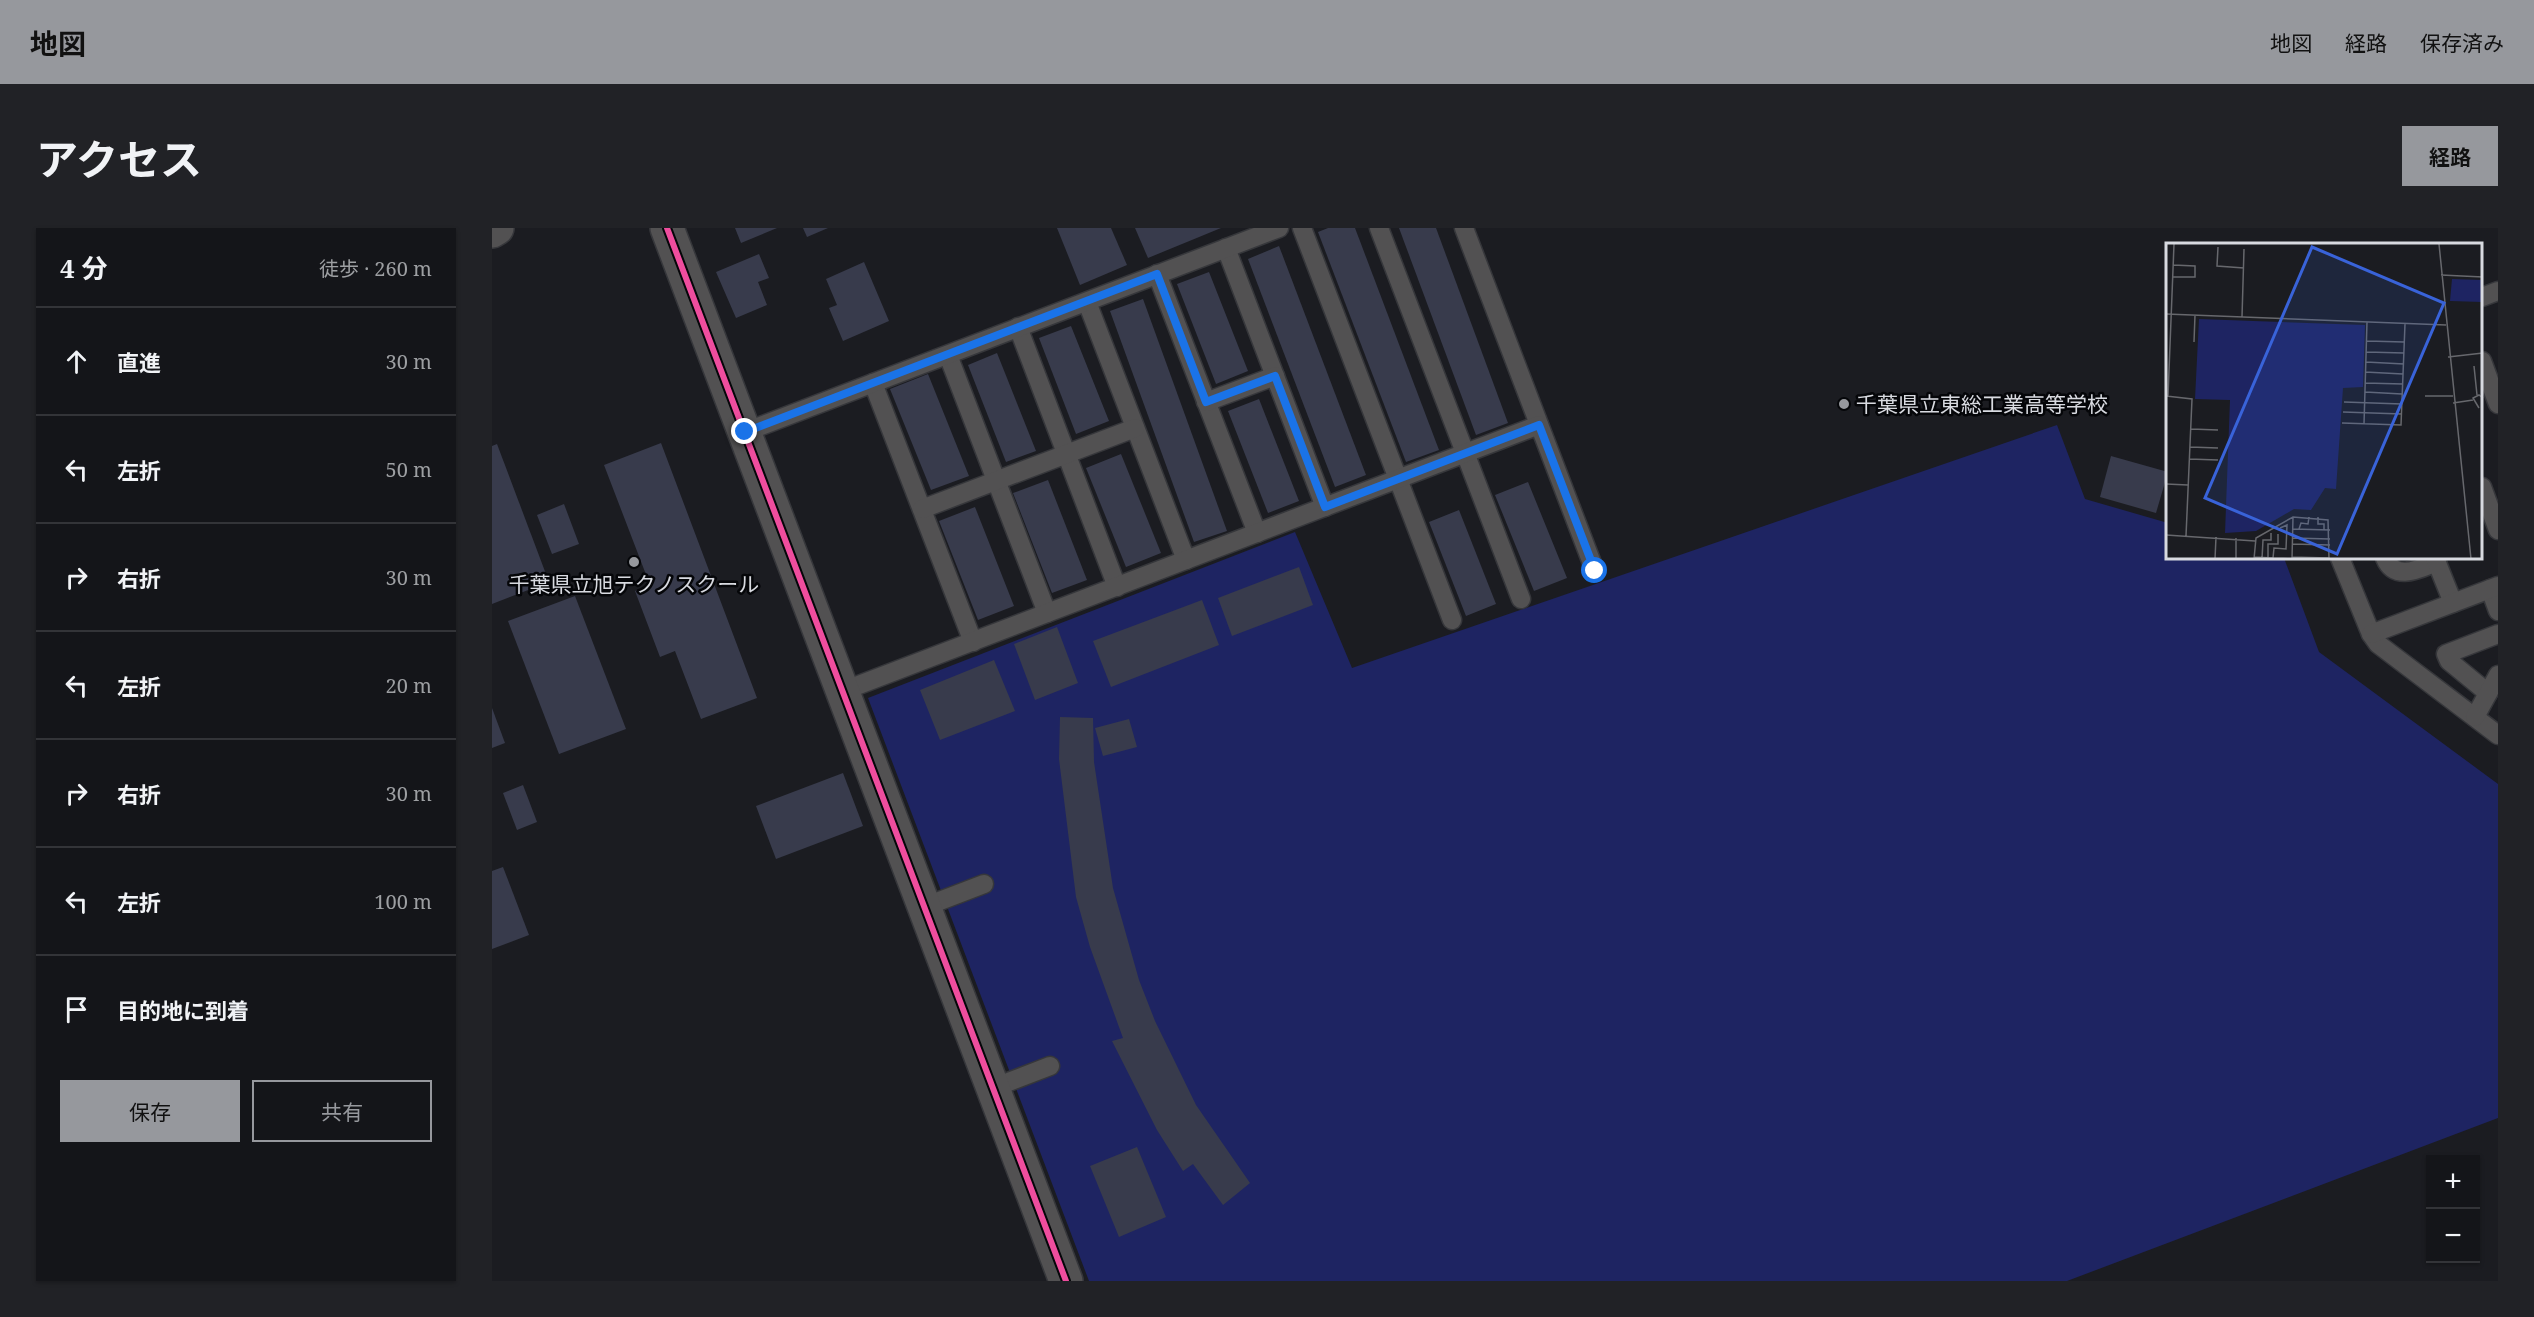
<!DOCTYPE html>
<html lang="ja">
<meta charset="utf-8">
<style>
:root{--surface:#141519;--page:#212226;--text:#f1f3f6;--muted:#9d9fa2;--line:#333438;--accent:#96989d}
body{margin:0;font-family:"Noto Serif","Noto Sans JP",serif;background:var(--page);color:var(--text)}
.controls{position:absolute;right:18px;bottom:18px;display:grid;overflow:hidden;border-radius:0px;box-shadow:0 2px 4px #0004}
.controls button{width:54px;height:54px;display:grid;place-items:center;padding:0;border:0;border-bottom:2px solid var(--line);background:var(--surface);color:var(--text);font:30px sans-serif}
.stop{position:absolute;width:18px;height:18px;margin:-14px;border:4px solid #1a73e8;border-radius:50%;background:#fff}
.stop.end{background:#1a73e8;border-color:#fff;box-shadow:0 2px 6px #0008}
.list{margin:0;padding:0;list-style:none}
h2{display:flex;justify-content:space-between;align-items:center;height:78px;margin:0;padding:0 24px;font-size:26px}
h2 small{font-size:20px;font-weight:400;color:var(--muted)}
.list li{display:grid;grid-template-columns:39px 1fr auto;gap:18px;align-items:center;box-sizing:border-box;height:108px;padding:0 24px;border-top:2px solid var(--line)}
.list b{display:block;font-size:22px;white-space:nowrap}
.list em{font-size:20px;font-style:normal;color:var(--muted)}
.actions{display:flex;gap:12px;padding:18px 24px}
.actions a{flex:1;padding:14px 0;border:2px solid var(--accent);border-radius:0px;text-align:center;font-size:21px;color:var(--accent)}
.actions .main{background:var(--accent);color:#111}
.icon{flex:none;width:33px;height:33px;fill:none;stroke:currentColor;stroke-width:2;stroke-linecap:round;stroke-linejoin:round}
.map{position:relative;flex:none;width:2006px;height:1053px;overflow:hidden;border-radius:0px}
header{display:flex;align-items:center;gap:36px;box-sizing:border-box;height:84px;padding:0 30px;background:var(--accent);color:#111}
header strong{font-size:28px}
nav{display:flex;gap:33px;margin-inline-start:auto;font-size:21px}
.intro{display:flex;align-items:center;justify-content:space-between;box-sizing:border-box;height:144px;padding:0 36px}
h1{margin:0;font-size:42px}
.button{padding:15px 27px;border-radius:0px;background:var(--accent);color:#111;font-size:21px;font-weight:700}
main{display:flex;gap:36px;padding:0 36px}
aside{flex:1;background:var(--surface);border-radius:0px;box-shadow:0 2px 4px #0004}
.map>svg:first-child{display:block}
.green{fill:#1e2462}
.building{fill:#383b4c}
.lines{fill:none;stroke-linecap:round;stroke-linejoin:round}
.service-casing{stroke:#36373b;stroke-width:21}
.minor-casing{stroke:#36373b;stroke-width:36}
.tertiary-casing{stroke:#36373b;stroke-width:36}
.service{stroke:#525152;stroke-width:18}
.minor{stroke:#525152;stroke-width:33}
.tertiary{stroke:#525152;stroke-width:33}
.cycleway-casing{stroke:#050609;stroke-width:10}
.cycleway{stroke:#ef4d9e;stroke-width:6}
.route{stroke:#1a73e8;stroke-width:8}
.poi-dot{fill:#96989d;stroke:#050609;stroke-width:2}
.labels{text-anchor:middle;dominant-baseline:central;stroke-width:5;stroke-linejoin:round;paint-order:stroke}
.poi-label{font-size:21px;fill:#d8dae0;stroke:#050609;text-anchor:start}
.inset-road{fill:none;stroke:#67686d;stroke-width:1.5}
.view{fill:#3963d9;fill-opacity:0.15;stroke:#3963d9;stroke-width:3}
.inset-edge{fill:none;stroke:#d8dae0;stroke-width:3}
</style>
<header>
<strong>地図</strong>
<nav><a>地図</a><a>経路</a><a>保存済み</a></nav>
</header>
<div class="intro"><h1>アクセス</h1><a class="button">経路</a></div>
<main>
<aside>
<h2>4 分<small>徒歩 · 260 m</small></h2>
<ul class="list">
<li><svg class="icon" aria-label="ahead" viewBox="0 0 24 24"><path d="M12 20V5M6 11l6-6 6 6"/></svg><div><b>直進</b></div><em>30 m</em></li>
<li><svg class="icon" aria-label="left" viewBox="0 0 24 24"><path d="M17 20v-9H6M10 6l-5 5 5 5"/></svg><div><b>左折</b></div><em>50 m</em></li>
<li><svg class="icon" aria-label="right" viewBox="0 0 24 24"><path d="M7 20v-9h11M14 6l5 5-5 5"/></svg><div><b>右折</b></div><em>30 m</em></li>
<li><svg class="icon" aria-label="left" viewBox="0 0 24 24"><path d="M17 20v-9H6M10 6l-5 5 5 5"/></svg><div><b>左折</b></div><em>20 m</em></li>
<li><svg class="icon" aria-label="right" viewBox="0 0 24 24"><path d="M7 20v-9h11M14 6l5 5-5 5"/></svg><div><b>右折</b></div><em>30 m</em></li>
<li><svg class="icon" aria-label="left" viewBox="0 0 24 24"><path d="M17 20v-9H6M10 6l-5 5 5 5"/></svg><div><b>左折</b></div><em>100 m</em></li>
<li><svg class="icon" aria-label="arrive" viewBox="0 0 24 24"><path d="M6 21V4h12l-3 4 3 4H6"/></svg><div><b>目的地に到着</b></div></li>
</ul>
<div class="actions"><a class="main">保存</a><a>共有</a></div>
</aside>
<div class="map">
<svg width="2006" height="1053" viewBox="0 0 2006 1053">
<rect width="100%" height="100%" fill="#1b1c21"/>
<polygon class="green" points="1565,197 1593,271 1676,295 1676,330 1792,330 1827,424 2006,556 2006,890 1575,1053 597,1053 376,470 803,304 860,440"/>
<g class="building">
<polygon points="243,0 285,0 249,15"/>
<polygon points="311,0 336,0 315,9"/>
<polygon points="565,0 619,0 635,37 588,57"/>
<polygon points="643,0 729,0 656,30"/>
<polygon points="836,0 863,0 947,222 914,234 826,4"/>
<polygon points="907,0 944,0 1016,195 984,207"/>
<polygon points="787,18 874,247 843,259 756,31"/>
<polygon points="267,26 277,50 266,54 275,77 244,90 224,44"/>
<polygon points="372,34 397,93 351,113 337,80 345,77 334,51"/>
<polygon points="717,44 756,143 724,156 685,56"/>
<polygon points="651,71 735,303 702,314 618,83"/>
<polygon points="579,98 617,193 584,206 547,110"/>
<polygon points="505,125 544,223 514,234 476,137"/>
<polygon points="436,146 477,248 439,262 398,161"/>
<polygon points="767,171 807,273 776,285 736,183"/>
<polygon points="169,215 265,470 209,491 183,423 168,429 143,363 158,357 112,237"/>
<polygon points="5,216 57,354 0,376 0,218"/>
<polygon points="629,226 669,325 634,339 594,240"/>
<polygon points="1619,228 1676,244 1664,285 1608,269"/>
<polygon points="556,252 595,352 560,365 521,265"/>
<polygon points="1036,254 1075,350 1042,363 1003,267"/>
<polygon points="72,276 87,316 60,326 45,287"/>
<polygon points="483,279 522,378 486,392 447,293"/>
<polygon points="967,282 1004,376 974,388 937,294"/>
<polygon points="807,339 821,377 740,408 726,370"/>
<polygon points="83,368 134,501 67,526 16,393"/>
<polygon points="710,372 727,417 619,459 601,413"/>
<polygon points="565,399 586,455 543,472 522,416"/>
<polygon points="502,432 523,483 448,512 428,462"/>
<polygon points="0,480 13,515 0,520"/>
<polygon points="568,489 601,490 602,534 621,660 647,752 663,793 704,877 758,955 731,977 701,936 691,943 665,902 620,813 631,810 598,719 584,669 567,531"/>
<polygon points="637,491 645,519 611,528 603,500"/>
<polygon points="351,545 371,598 284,631 264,578"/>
<polygon points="31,557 45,594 25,602 11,565"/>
<polygon points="11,639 37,707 0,721 0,643"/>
<polygon points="645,919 674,989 627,1009 598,938"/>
</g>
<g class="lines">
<g class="service-casing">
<g id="service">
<polyline points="810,0 960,392"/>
<polyline points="887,0 1029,371"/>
<polyline points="972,0 1103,343"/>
<polyline points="734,20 833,279"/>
<polyline points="665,46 765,305"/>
<polyline points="1990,69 2006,63"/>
<polyline points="595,74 694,332"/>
<polyline points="526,99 625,359"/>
<polyline points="456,127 555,385"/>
<polyline points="1990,133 2006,176"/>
<polyline points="381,155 481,414"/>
<polyline points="714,174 783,148"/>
<polyline points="253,204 787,0"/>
<polyline points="1990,259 2006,302"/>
<polyline points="430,281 643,200"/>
<polyline points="1848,330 1879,406 1886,416 2006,507"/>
<path d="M1893,330C1903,354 1927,341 1945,334"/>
<polyline points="1943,330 1961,375"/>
<polyline points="1998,361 2006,383"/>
<polyline points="1879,406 2006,358"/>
<polyline points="351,463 1047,197"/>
<polyline points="1996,465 1957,433 1954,426 2006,406"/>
<polyline points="1983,489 2006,447"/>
<polyline points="432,679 492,656"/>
<polyline points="501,860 558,838"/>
</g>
</g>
<g class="minor-casing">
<polyline id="minor" points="175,0 574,1053"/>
</g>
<g class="tertiary-casing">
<polyline id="tertiary" points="0,3 5,0"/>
</g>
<use href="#service" class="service"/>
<use href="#minor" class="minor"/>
<use href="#tertiary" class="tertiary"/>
<g class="cycleway-casing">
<polyline id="cycleway" points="175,0 574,1053"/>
</g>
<use href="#cycleway" class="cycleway"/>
</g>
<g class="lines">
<polyline class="route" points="253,204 665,46 714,174 783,148 833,279 1047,197 1103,343"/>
</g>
<g class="poi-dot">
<circle cx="1352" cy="176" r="6"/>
<circle cx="142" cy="334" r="6"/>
</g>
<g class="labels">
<g class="poi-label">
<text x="1364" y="176">千葉県立東総工業高等学校</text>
<text x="142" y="356" text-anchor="middle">千葉県立旭テクノスクール</text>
</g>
</g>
<g transform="translate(1674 15)">
<rect width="316" height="316" fill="#1b1c21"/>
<path d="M286,36L316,37V59L284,58ZM33,76L199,82L197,144L177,145L170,246L159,245L145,267L128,266L90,288L59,290L64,157L29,156Z" fill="#1e2462"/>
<path class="inset-road" d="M273,1L305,316M52,4L51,23L78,25M275,32L317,34M7,34H29V23L7,22M0,71L280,82M76,74L78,6M201,98L238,99M28,99L29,72M200,109L238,110M282,114L317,110M200,119L238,121M308,123L311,152M199,129L237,131M199,140L237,141M199,149L236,151M0,153L26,156L20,293M2,153L8,1M259,153H287M178,159L236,161M287,160L307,157M313,165L307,155L313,152L317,155M177,169L236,171M176,180L235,182L239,81M198,181L201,79M25,186L52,187M24,204L52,205M23,216L52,217M0,241L22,242M152,274V281H158V287M127,286L164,287M133,286L135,280L142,281L143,274M0,292L89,298M70,295V316M126,295L164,296M126,301L164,302M88,314L126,316M126,314L163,315M102,315V301H112V291M107,315L108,305L120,306L121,282L114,285M49,316L50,294M88,316L90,295L127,274L162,277L163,316M96,316L97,297H105V290M126,316L127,274"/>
<path class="view" d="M146,4L278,60L171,311L39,255Z"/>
<rect width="316" height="316" class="inset-edge"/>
</g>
</svg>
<div class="controls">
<button>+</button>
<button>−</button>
</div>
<div class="stop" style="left:1103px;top:343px"></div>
<div class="stop end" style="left:253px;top:204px"></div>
</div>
</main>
